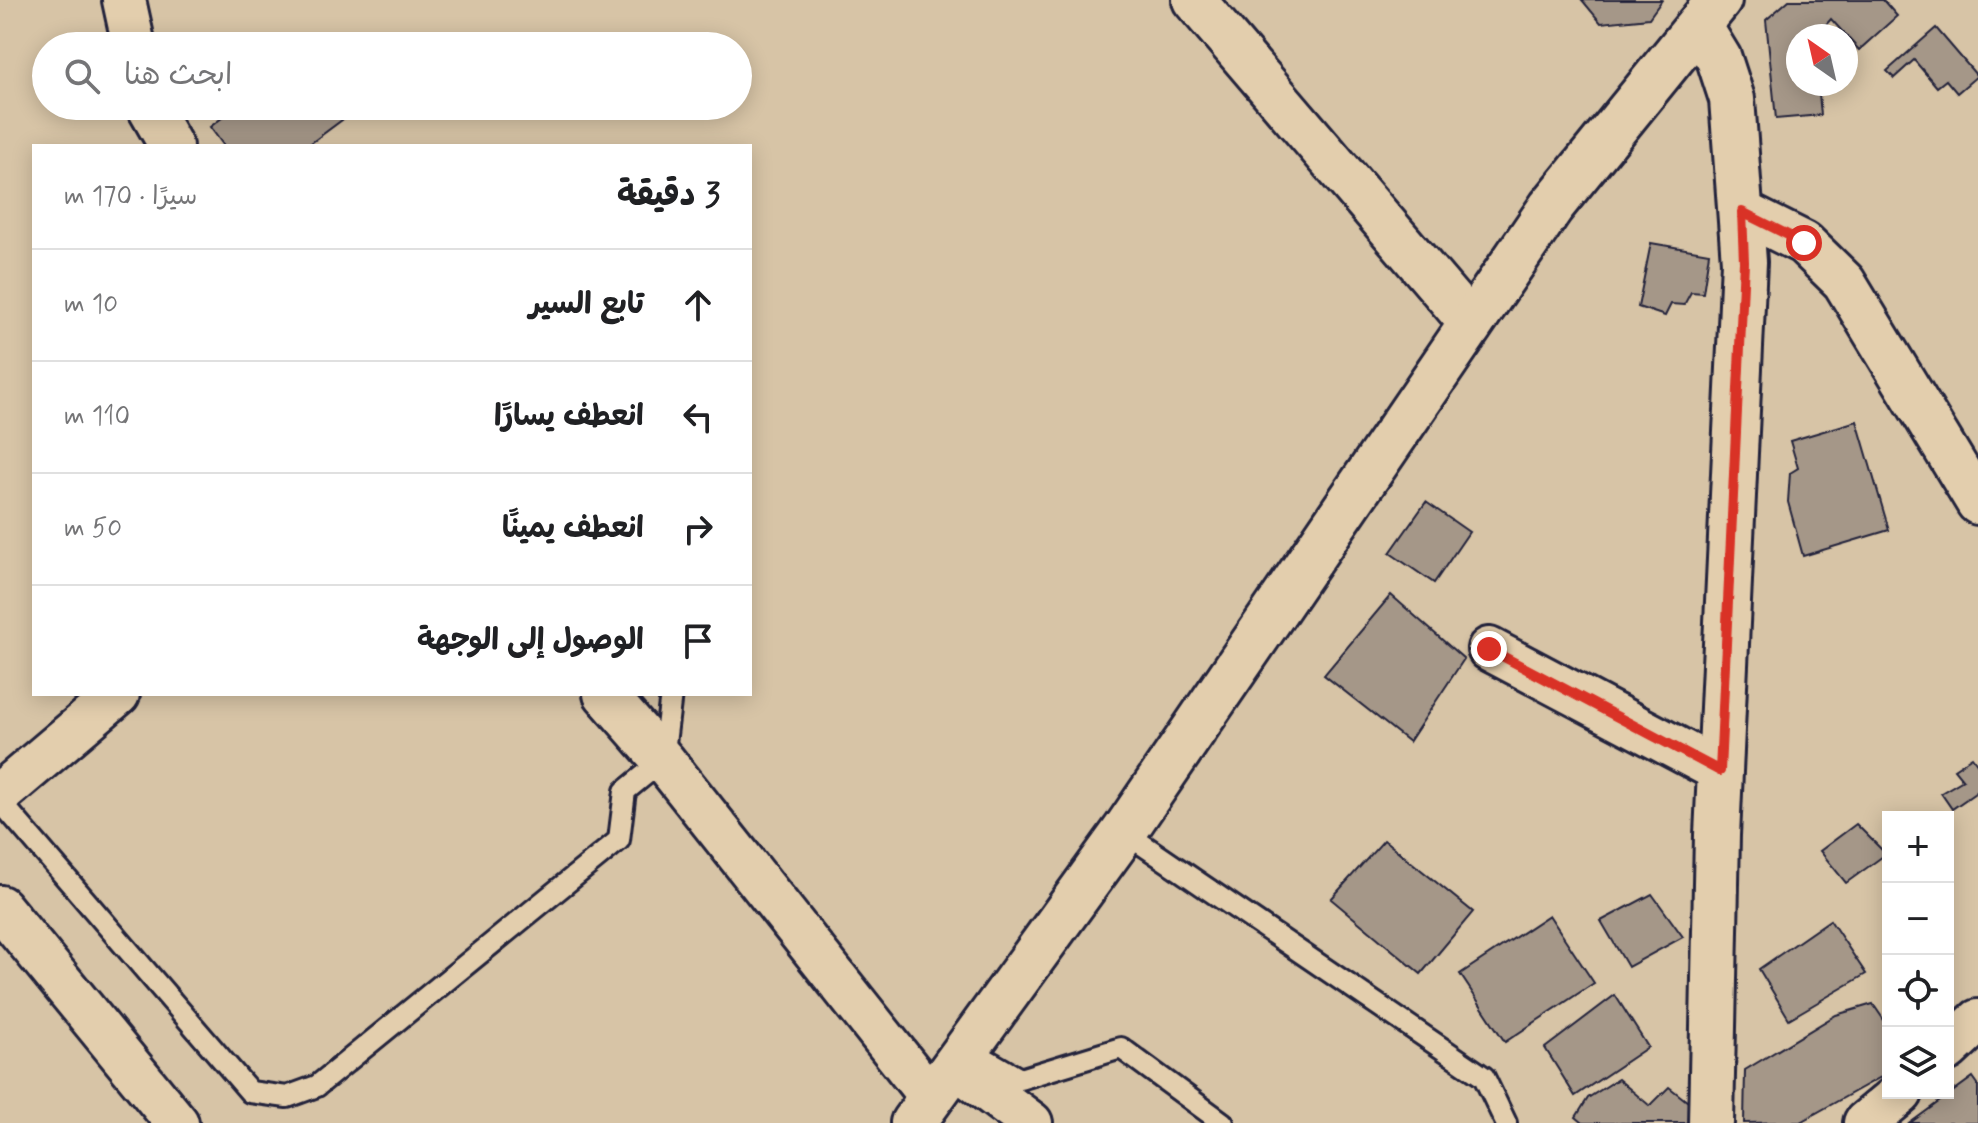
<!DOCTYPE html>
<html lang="ar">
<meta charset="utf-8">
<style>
:root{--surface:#fff;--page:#f6f6f6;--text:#202124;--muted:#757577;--line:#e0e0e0}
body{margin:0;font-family:Mynerve,"Playpen Sans Arabic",sans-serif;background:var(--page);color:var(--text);direction:rtl}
.controls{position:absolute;right:24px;bottom:24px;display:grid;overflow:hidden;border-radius:0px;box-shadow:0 4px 20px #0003}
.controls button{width:72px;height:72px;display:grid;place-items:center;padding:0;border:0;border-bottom:2px solid var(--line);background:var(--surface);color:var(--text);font:40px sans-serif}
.compass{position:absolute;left:1786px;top:24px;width:72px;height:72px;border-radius:50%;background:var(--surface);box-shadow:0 4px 20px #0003;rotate:326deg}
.stop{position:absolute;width:24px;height:24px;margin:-18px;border:6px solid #d93025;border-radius:50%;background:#fff}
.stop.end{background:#d93025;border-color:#fff;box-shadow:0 2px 8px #0008}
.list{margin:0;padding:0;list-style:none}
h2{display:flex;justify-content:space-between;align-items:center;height:104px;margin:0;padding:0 32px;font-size:34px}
h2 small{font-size:26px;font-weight:400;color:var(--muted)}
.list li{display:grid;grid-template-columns:52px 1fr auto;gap:24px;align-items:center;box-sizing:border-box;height:112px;padding:0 32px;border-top:2px solid var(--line)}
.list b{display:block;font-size:30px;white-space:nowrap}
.list em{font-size:26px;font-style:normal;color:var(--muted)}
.icon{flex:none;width:44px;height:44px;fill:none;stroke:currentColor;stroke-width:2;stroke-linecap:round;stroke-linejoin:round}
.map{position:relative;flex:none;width:1978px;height:1123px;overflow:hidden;direction:ltr}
.search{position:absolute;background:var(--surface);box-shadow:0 4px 20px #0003;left:32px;top:32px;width:720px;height:88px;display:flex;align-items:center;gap:20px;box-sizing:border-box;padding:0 28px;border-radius:44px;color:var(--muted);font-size:30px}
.panel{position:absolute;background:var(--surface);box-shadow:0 4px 20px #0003;left:32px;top:144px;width:720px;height:552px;border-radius:0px;direction:rtl}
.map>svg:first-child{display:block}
.building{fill:#a59788;stroke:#22223b;stroke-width:2}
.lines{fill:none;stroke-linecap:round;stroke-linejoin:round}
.lane-casing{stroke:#22223b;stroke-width:26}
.street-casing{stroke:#22223b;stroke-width:48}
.secondary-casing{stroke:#22223b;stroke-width:50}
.lane{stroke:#e3cead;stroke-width:20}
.street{stroke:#e3cead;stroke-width:42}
.secondary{stroke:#e3cead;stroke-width:44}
.route{stroke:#d93025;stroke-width:10}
</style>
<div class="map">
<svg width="1978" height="1123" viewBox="0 0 1978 1123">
<rect width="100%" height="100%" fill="#d7c4a6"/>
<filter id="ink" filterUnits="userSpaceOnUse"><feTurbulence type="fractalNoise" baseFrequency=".0125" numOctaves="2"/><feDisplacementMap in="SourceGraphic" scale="16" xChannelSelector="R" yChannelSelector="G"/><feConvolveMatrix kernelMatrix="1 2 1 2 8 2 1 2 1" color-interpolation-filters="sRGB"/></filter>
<g filter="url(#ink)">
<g class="building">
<polygon points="1582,0 1662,0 1649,18 1601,23"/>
<polygon points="1789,0 1883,0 1897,16 1859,50 1831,19 1816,36 1798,36 1798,84 1818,84 1821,115 1776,119 1766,20"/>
<polygon points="1936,28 1977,76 1957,93 1946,80 1937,87 1914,60 1894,78 1887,71"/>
<polygon points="248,106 344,106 350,114 307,146 289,146 286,143 281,146 224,146 210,127 235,108 239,113"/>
<polygon points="1651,243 1709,253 1703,293 1691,292 1684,305 1671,304 1665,316 1638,307"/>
<polygon points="1857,421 1889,530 1803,556 1788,502 1790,473 1798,468 1790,441"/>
<polygon points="1426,502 1469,532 1434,583 1390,553"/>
<polygon points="1391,595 1464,659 1409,742 1324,675"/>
<polygon points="1972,757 1978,765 1978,791 1952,809 1941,793 1963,780 1954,769"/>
<polygon points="1856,824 1886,854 1846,883 1820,851"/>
<polygon points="1384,840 1473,912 1421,974 1331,899"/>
<polygon points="1652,894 1683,937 1628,967 1601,921"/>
<polygon points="1549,915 1594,983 1505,1042 1460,974"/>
<polygon points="1830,920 1866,974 1789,1019 1759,969"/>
<polygon points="1615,995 1648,1047 1575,1096 1545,1048"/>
<polygon points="1873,1004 1888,1026 1888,1073 1800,1122 1744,1123 1745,1070 1836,1015"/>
<polygon points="1973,1077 1978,1084 1978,1123 1910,1123"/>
<polygon points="1618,1079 1650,1106 1669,1087 1688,1102 1690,1123 1583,1123 1576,1117 1588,1098"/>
</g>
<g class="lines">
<g class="lane-casing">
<g id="lane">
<polyline points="0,801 250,1092 287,1097 317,1086 619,840 625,791 663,760 671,694"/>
<polyline points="1124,832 1484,1077 1506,1123"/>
<polyline points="968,1049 1020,1079 1121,1048 1223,1123"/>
</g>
</g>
<g class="street-casing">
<g id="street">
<polyline points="124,0 134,46"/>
<polyline points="1194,0 1471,324"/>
<polyline points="148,106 171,146"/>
<polyline points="1742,212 1804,243 1844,282 1978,503"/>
<polyline points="1489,649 1720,771"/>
<polyline points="605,694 663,760 931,1098"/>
<polyline points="0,794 118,694"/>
<polyline points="0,907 177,1123"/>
<polyline points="1948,1049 1978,1021"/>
<polyline points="955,1066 1031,1123"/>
<polyline points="1865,1123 1901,1093"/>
</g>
</g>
<g class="secondary-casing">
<g id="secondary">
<polyline points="1699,26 1719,59 1732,99 1744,262 1717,835 1711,1123"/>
<polyline points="913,1123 1124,832 1551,207 1719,0"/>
</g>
</g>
<use href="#lane" class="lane"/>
<use href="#street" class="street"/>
<use href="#secondary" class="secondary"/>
</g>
</g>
<g class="lines" filter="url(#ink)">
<polyline class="route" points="1489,649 1720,771 1744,262 1742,212 1804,243"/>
</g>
</svg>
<div class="controls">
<button>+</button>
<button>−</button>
<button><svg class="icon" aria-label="locate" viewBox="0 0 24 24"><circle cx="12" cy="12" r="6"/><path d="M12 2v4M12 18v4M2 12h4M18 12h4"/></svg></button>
<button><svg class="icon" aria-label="layers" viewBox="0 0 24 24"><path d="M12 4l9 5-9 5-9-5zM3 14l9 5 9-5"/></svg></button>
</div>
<svg class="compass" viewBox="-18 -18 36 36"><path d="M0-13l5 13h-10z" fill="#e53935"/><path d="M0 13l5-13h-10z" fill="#757577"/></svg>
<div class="stop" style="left:1804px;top:243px"></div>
<div class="stop end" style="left:1489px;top:649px"></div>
<div class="search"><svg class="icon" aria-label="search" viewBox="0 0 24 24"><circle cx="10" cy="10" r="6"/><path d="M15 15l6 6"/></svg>ابحث هنا</div>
<section class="panel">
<h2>3 دقيقة<small>سيرًا · 170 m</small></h2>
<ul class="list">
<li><svg class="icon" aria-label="ahead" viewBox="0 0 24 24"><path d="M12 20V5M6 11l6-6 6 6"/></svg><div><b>تابع السير</b></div><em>10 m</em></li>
<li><svg class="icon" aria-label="left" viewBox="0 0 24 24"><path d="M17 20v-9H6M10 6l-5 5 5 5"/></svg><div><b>انعطف يسارًا</b></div><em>110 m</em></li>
<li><svg class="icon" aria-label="right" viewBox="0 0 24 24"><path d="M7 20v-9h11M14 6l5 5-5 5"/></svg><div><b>انعطف يمينًا</b></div><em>50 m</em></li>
<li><svg class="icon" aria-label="arrive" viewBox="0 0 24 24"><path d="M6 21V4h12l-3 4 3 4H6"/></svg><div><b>الوصول إلى الوجهة</b></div></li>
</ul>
</section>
</div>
